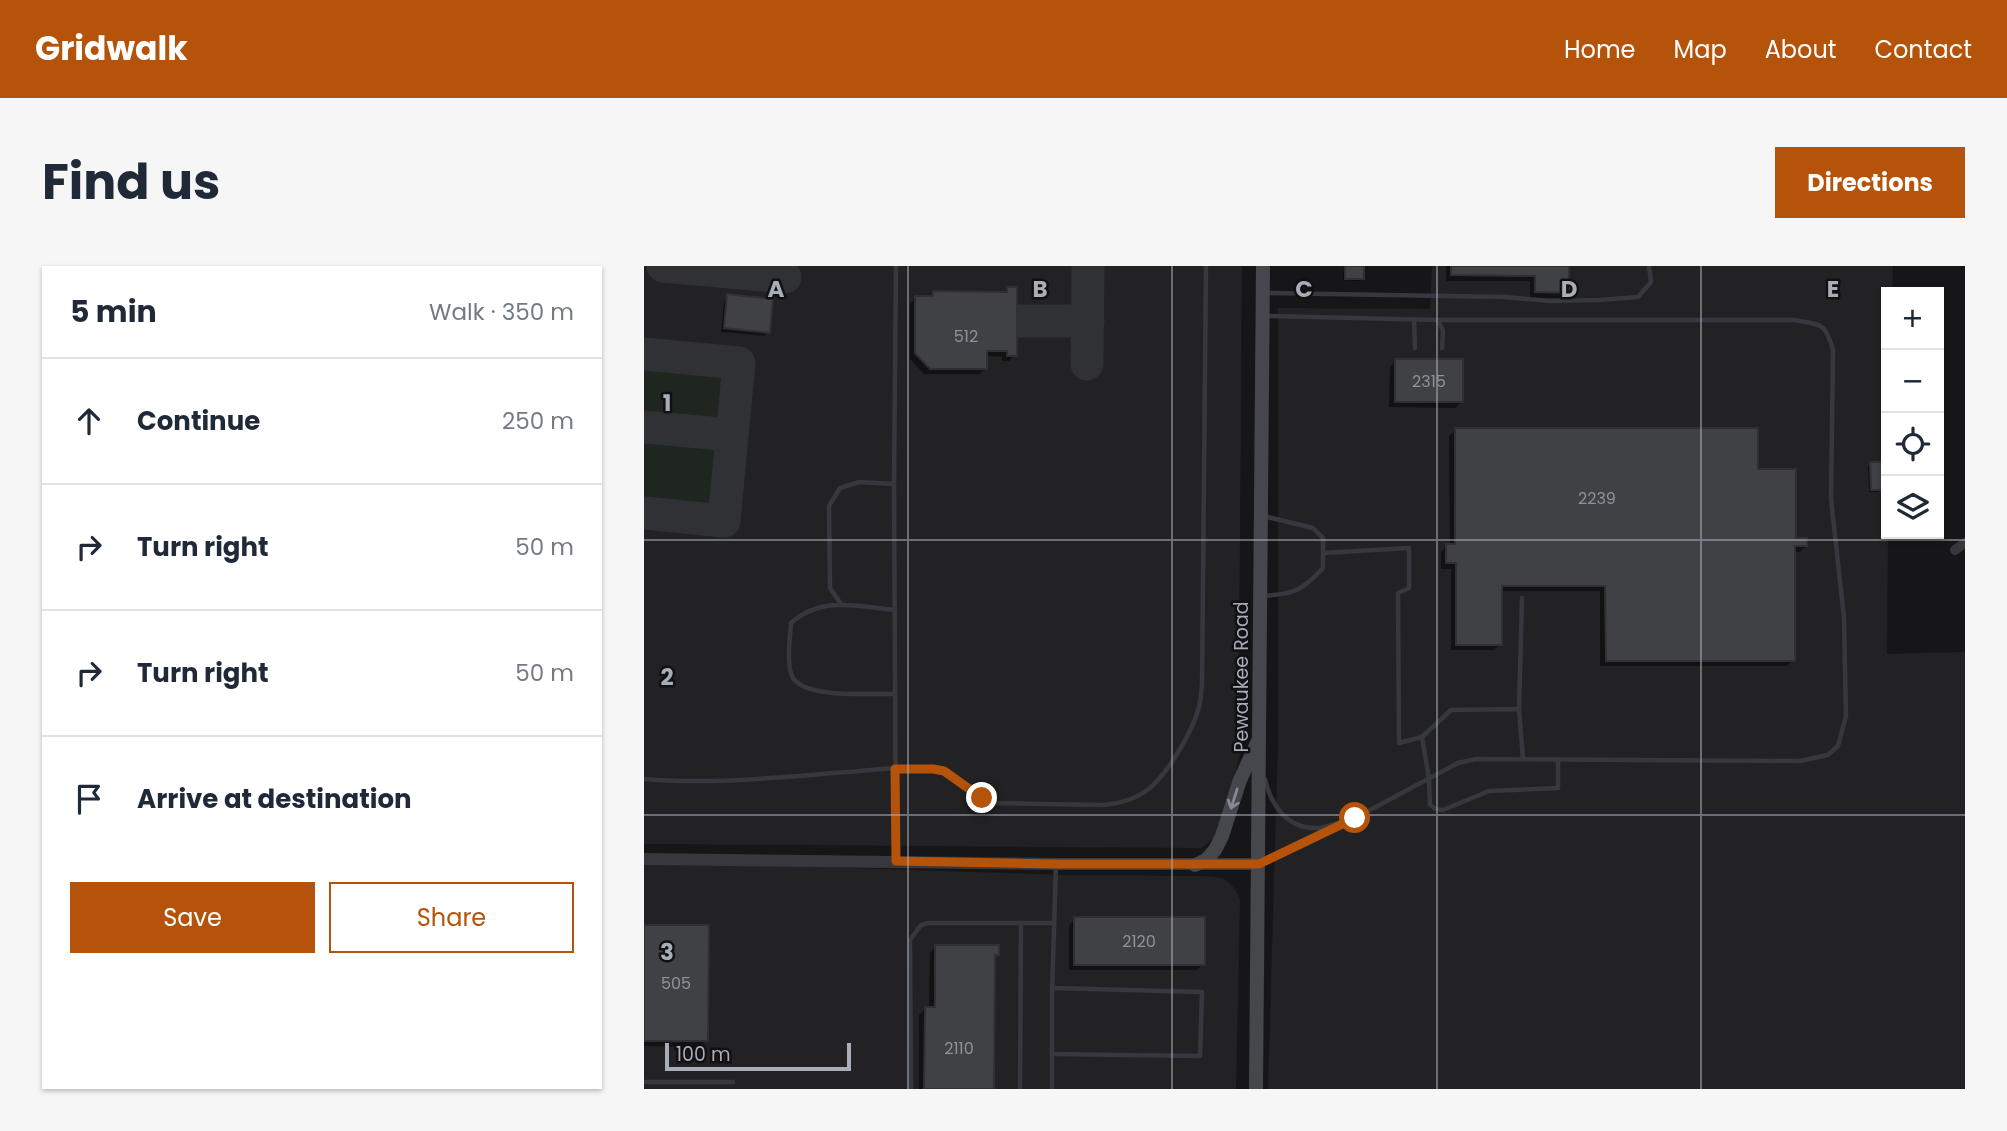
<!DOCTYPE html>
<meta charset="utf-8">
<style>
:root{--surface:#fff;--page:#f6f6f7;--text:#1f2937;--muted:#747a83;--line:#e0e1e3;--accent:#b45309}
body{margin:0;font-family:Poppins,sans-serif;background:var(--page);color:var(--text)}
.controls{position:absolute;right:21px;top:21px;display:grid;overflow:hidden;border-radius:0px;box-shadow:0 2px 5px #0004}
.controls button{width:63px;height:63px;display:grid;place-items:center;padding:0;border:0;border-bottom:2px solid var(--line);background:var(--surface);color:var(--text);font:35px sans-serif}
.scale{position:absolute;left:21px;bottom:18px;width:186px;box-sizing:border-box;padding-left:7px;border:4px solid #a8adb8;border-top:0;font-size:19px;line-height:24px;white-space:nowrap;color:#a8adb8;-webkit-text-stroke:5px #111113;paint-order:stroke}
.stop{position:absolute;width:21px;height:21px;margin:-16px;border:5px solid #b45309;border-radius:50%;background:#fff}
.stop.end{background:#b45309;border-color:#fff;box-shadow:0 2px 7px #0008}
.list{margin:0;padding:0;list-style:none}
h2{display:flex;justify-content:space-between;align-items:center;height:91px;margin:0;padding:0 28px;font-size:30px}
h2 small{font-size:23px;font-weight:400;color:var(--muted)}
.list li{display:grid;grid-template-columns:46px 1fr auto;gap:21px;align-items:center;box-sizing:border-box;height:126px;padding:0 28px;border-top:2px solid var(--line)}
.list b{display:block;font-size:26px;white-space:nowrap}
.list em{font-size:23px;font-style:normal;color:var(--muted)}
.actions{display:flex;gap:14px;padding:21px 28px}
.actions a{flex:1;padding:16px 0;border:2px solid var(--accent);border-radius:0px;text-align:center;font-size:24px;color:var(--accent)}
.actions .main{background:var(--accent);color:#fff}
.icon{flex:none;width:38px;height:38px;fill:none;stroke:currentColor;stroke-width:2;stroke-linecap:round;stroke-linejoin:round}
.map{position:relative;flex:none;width:1321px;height:823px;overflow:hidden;border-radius:0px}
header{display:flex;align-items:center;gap:42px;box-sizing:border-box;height:98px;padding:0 35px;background:var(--accent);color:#fff}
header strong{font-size:33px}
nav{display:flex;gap:38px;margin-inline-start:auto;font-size:24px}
.intro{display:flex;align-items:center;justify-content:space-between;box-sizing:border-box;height:168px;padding:0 42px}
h1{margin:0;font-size:49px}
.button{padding:18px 32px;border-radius:0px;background:var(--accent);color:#fff;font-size:24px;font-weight:700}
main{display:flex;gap:42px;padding:0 42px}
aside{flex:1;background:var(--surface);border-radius:0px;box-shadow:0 2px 5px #0004}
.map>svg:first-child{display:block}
.built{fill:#222225}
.green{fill:#1e261f}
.shadow{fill:#0007}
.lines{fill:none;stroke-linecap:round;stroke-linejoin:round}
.taxiway{stroke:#303135;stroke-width:33}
.building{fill:#404145;stroke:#303034;stroke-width:2}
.service{stroke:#37383d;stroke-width:4.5}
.minor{stroke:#37383d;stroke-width:10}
.tertiary{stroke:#37383d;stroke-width:12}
.secondary{stroke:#45474d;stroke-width:14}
.oneway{stroke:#858993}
.route{stroke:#b45309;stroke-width:9}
.grid{fill:none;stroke:#a8adb8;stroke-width:2;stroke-opacity:0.55}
.labels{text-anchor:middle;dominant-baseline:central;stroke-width:5;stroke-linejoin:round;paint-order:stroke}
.number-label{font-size:16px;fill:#8e929b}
.street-label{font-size:19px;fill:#a8adb8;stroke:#111113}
.grid-label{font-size:23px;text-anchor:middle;font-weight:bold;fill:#a8adb8;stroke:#111113;stroke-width:5;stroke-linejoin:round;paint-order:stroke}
</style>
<header>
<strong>Gridwalk</strong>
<nav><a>Home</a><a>Map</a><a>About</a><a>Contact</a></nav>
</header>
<div class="intro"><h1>Find us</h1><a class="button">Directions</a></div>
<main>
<aside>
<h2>5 min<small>Walk · 350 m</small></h2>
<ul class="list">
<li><svg class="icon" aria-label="ahead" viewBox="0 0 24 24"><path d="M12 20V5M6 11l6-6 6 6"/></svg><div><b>Continue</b></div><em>250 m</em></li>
<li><svg class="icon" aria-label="right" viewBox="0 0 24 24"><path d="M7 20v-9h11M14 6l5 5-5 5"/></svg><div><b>Turn right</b></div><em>50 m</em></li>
<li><svg class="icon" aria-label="right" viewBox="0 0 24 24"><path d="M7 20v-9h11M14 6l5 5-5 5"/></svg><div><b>Turn right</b></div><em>50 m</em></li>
<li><svg class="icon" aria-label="arrive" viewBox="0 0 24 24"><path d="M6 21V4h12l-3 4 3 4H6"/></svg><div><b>Arrive at destination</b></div></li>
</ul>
<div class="actions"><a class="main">Save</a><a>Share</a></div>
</aside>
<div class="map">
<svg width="1321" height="823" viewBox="0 0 1321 823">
<rect width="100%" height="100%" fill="#161618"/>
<g class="built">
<polygon points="0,0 598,0 595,396 597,484 579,551 572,570 558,582 0,578"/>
<polygon points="788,0 1249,0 1248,26 1242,26 1242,268 1244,268 1243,388 1321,386 1321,823 624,823 634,477 634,42 786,43"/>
<polygon points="0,599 180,601 421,609 559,610 578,612 584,616 591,623 596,633 592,823 0,823"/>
</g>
<g class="green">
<path d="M0,95L77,102C81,104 83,105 85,110C88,119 84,149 79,157L69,160L0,154Z"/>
<path d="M0,168L70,175C87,186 77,215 75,232L73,238L61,242L0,237Z"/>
</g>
<g class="shadow">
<polygon points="700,0 718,0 718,12 716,15 699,14"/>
<polygon points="802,0 923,0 923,26 917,32 886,32 886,15 802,15"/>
<polygon points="364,22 371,89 365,95 358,95 358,91 342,90 342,102 335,108 280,108 266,93 266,38 272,32 284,32 289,27 359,27"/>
<polygon points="84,30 124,66 120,70 77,66 80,35"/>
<polygon points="752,94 817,136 811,142 745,141 746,101"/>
<polygon points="812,164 1112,205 1150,274 1162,280 1156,286 1149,286 1150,394 1143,400 956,400 956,325 856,325 856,378 850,384 807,384 807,303 797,303 797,286 803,280 806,280 805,170"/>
<polygon points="1227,198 1237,223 1234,226 1225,226 1224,200"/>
<polygon points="431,653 559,698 553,704 425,704 425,659"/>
<polygon points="0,661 62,774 56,781 0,780"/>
<polygon points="292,680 353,689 349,692 348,823 275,823 275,749 281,743 285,743 286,687"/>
</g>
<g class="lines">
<g class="taxiway">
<polyline points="19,0 141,11"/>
<polyline points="373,55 444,55"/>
<polyline points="0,88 95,97 80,255 0,247"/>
<polyline points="443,98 444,0"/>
<polyline points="0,161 88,169"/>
</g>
</g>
<g class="building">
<rect x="701" y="0" width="19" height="13"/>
<polygon points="807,0 925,0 925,27 891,26 891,10 807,9"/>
<polygon points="363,21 373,21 373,90 363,90 363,85 343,85 343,103 286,103 271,87 271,30 289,30 289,25 363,26"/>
<polygon points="83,28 129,33 126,67 80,62"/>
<rect x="751" y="93" width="68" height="43"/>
<polygon points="811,162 1114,162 1114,203 1152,203 1152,272 1163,272 1163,280 1151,280 1151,395 962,395 961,320 858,320 858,379 812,379 812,297 802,297 802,278 811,278"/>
<polygon points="1226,196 1238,196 1239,224 1227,224"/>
<rect x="430" y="651" width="131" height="48"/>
<polygon points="0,659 65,659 64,775 0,775"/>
<polygon points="291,679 355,679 355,689 351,689 350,823 280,823 281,741 291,741"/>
</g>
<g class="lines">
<g class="service">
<polyline points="252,0 250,218 252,594"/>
<polyline points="623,27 861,31 906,35 955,34 994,31 1007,16 1005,0"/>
<polyline points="623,50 794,54 799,65 798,82"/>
<polyline points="770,53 771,82"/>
<polyline points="679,287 765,282 765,322 754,327 755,477 778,471 785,513 786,539 792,543 799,544 845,525 914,522 914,493"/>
<path d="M618,330C649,328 657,326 679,302V272L669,262L619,250"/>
<polyline points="197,338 186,322 185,240 196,222 215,216 250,218"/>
<path d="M251,344C213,340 177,330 147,357C146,371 142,401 149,412C163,433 227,427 251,428"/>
<polyline points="875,443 878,332"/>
<polyline points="778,471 807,444 875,443 879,493"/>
<path d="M0,513C68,519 137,511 204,506C230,504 266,499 290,503C311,506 330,529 351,537L460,539C476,537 489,534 502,525C522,511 549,465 555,441C557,434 557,426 558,419L562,0"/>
<path d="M621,513C627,540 644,564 675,562C682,561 690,558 697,556"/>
<path d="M616,597L711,552L814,497L832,493L1156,495L1184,489L1194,480L1202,450L1200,352L1187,233L1189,84C1181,56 1178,59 1150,54H794"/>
<polyline points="408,788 556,790 558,726 409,722"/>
<polyline points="0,816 89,816"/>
<polyline points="267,823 266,674 277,659 284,657 409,657"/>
<polyline points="376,823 377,657"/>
<polyline points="408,823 408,726 412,599"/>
</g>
<polyline class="minor" points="1311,284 1321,277"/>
<polyline class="tertiary" points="0,593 412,598 615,598"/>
<g class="secondary">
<polyline points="551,599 562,594 571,584 578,570 596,514 614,475"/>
<polyline points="612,823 619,0"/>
</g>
</g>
<defs><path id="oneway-shaft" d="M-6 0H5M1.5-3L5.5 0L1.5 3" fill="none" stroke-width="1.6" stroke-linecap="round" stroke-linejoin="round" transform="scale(1.75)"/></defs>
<use class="oneway" href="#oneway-shaft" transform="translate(590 533) rotate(108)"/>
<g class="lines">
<polyline class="route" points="338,532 300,505 289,503 251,503 252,595 412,598 615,598 711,552"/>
</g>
<path class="grid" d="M264,0V823M528,0V823M793,0V823M1057,0V823M0,274H1321M0,549H1321"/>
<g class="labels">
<g class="number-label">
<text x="322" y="70">512</text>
<text x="785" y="115">2315</text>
<text x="953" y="232">2239</text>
<text x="495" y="675">2120</text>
<text x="32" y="717">505</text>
<text x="315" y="782">2110</text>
</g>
<g class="street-label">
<text transform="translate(597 411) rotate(-90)">Pewaukee Road</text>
</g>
</g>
<g class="grid-label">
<text x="132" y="31">A</text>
<text x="396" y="31">B</text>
<text x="660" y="31">C</text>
<text x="925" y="31">D</text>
<text x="1189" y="31">E</text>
<text x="23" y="145">1</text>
<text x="23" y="419">2</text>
<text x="23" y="694">3</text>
</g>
</svg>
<div class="controls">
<button>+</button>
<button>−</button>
<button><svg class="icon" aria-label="locate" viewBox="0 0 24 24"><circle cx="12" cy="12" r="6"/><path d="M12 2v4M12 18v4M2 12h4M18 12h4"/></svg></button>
<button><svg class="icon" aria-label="layers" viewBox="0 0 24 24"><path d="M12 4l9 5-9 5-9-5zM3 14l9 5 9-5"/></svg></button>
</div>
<div class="scale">100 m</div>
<div class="stop" style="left:711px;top:552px"></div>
<div class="stop end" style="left:338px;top:532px"></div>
</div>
</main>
